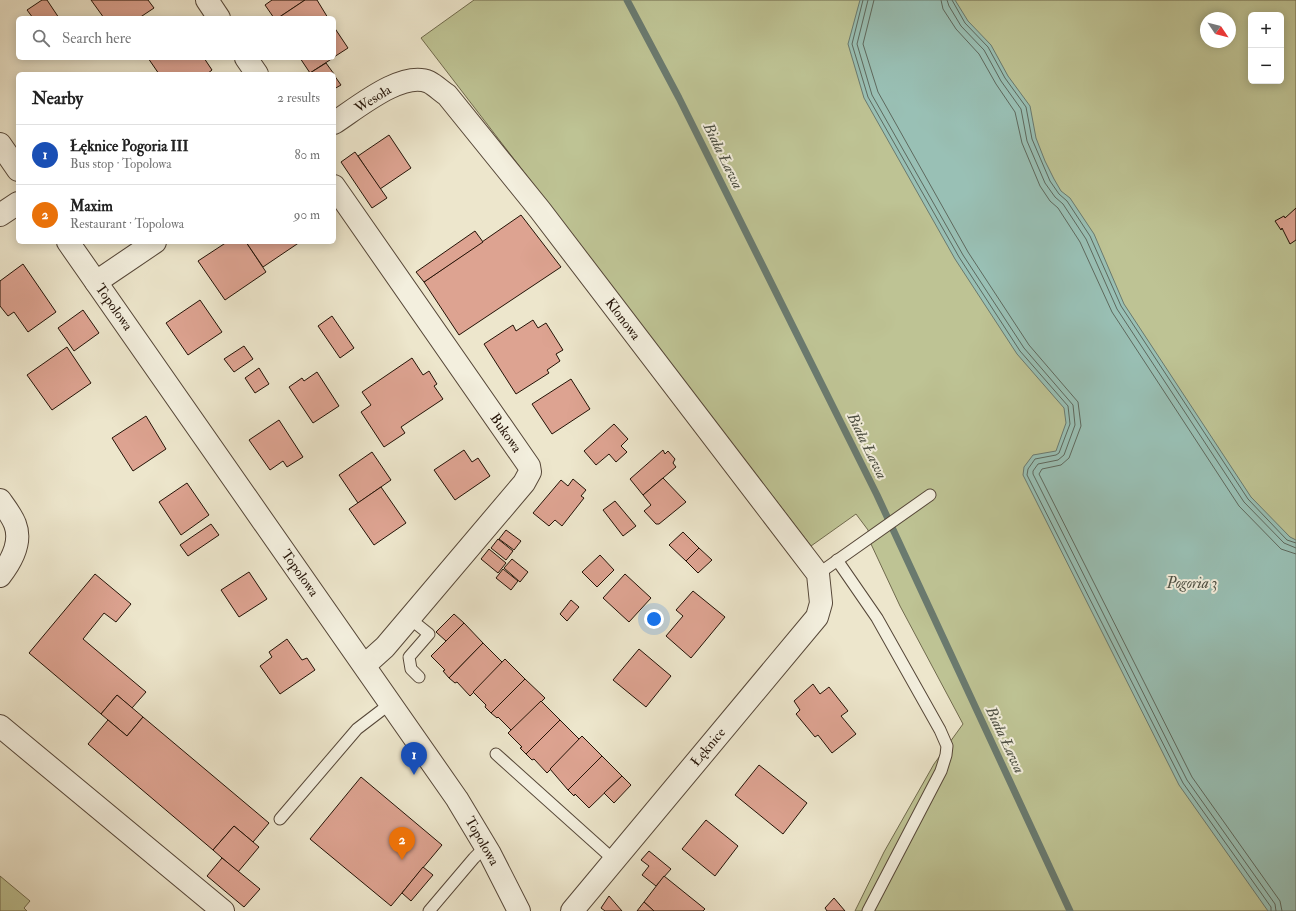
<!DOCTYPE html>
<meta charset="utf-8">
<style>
:root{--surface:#fff;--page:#f2f2f2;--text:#222;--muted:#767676;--line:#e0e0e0;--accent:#111827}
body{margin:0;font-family:"IM FELL Double Pica",serif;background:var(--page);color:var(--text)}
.controls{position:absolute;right:12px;top:12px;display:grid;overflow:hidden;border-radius:6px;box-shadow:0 2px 10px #0003}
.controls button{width:36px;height:36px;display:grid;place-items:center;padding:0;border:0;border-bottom:1px solid var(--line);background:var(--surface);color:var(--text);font:20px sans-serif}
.compass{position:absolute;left:1200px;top:12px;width:36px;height:36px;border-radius:50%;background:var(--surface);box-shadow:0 2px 10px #0003;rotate:125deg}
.you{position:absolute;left:654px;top:619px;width:14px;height:14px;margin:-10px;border:3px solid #fff;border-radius:50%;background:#1a73e8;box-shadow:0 0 0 6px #1a73e833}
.badge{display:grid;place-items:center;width:26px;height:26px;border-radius:50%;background:var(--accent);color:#fff;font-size:13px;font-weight:700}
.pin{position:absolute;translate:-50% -33px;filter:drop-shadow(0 1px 2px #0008)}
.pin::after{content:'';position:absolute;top:21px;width:14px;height:12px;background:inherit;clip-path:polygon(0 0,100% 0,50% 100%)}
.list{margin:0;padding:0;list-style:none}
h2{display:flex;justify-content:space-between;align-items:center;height:52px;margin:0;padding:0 16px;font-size:17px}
h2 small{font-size:13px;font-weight:400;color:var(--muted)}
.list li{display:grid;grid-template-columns:26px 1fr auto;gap:12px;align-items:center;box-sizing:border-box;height:60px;padding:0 16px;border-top:1px solid var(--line)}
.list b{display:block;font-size:15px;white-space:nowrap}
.list p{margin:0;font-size:13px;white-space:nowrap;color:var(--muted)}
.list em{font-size:13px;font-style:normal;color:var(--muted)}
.icon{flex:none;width:22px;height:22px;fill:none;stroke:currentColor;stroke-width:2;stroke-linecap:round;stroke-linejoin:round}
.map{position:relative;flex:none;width:1296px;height:911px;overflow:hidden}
.search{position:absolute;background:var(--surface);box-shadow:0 2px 10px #0003;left:16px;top:16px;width:320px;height:44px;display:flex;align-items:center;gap:10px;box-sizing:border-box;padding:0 14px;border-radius:6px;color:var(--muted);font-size:15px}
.panel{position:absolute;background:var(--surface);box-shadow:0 2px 10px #0003;left:16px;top:72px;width:320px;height:172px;border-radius:6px}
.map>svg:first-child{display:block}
.green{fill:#bec394;stroke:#706a4d;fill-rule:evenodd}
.water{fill:#99c0b5;stroke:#6a7a6f}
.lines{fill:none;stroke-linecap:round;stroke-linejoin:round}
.shore{stroke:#5e695e;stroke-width:1}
.stream{stroke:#6a7a6f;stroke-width:7}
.building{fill:#dda391;stroke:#231206}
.service-casing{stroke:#564738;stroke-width:13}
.minor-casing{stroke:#564738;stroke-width:24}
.service{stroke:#f3efde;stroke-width:11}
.minor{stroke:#f3efde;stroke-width:22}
.labels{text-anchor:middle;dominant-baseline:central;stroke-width:4;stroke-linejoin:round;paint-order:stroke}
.street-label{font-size:14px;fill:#231206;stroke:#f3efde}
.water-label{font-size:15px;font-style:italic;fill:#4c4f43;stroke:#f3efde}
</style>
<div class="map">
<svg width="1296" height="911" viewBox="0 0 1296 911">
<rect width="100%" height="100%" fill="#ede6cc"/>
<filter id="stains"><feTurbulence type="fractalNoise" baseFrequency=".005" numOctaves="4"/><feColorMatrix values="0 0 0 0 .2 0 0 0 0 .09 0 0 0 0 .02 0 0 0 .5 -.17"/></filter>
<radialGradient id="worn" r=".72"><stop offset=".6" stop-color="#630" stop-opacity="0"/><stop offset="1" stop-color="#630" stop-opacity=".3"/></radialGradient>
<g class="green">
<path d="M474,0H1296V911H855L884,852L934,764L963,724L900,606L871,544L868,530L856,514L811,546L421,38ZM1251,15H1281V81H1251ZM1206,18H1230V42H1206Z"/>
<polygon points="0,876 30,901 24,908 27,911 0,911"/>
</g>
<polygon class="water" points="860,0 955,0 968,21 991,45 1008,76 1030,106 1036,138 1045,161 1054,179 1061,191 1070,198 1094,234 1124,304 1251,497 1290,537 1296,540 1296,911 1268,911 1179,785 1023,475 1024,467 1033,455 1056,451 1066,423 1064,408 1017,354 955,259 864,98 848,44"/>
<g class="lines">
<g class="shore">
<polyline points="863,0 852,44 868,97 959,257 1020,351 1068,406 1070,424 1059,453 1056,455 1035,459 1028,469 1027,475 1183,783 1271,907 1271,911"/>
<polyline points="868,0 857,44 872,95 963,255 1024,348 1073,405 1075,425 1064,455 1058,460 1038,464 1033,471 1033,474 1187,780 1275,904 1276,911"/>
<polyline points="874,0 863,44 878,92 968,252 1029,345 1078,402 1081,426 1069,458 1061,465 1042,469 1039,474 1192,777 1280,901 1282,911"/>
<polyline points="941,0 943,9 956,29 979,54 996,84 1015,112 1022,143 1040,186 1050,201 1058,208 1080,242 1112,312 1239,506 1281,549 1296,554"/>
<polyline points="947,0 949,6 961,26 984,50 1001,81 1021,109 1027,141 1045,183 1055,197 1063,204 1086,239 1117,309 1244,502 1284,543 1296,548"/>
<polyline points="952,0 965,23 988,47 1005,78 1026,107 1032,139 1050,181 1059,194 1067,201 1090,236 1121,306 1248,499 1287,540 1296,543"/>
</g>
<polyline class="stream" points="627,0 679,98 877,495 1070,911"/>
</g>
<g class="building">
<polygon points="42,0 47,0 59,18 33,18 27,10"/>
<polygon points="91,0 148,0 154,8 139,18 104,18"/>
<polygon points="272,0 305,0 278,18 274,18 265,5"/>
<polygon points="305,0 317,0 328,18 278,18"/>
<polygon points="334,27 348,48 334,57"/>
<polygon points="148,58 204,58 212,70 207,74 159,74"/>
<polygon points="300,58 333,58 310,73"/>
<polygon points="326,63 334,74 310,74 310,73"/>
<polygon points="334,75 341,85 334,89"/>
<polygon points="389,135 411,168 380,189 358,156"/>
<polygon points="355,152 387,198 372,208 341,162"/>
<polygon points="1296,208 1296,240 1290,244 1282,228 1281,230 1275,221 1284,216 1285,218"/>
<polygon points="521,215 561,267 459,335 424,282"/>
<polygon points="475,231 483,242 424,282 416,272"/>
<polygon points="227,242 246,242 266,272 225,300 198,261"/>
<polygon points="246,242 300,242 263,267"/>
<polygon points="23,264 56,312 28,332 14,312 8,316 0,306 0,281"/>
<polygon points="200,300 222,332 188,355 166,323"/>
<polygon points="83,310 99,333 74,351 58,328"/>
<polygon points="332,316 354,348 340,358 318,326"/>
<polygon points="533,320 538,328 546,323 563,350 556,354 560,361 547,370 549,373 516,394 484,344 513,325 516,331"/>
<polygon points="244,346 253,359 234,372 224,359"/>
<polygon points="67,347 91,383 52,410 27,375"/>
<polygon points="412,358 423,375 429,371 437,384 434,386 443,399 401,427 405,433 384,447 361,412 371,405 362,392"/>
<polygon points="259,368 269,384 255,393 245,378"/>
<polygon points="317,372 339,406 313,423 289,387 302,378 304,381"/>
<polygon points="571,379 590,409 552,434 532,404"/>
<polygon points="146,416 166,449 133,471 112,438"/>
<polygon points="279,420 303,457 287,467 283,461 270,470 249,440"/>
<polygon points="614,424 628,439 621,446 627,452 616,462 609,454 596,465 584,451"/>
<polygon points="464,450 472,462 478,458 490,476 455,500 434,470"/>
<polygon points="663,450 665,454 668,451 675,459 673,463 676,467 643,495 630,479"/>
<polygon points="372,452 391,480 358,503 339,475"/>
<polygon points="663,478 686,502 659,524 656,524 644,511 651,505 643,495"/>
<polygon points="573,479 586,490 581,496 584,498 562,526 555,520 549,526 533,513 561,480 568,486"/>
<polygon points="187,483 209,515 181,535 159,502"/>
<polygon points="381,487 406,523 374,545 349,509"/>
<polygon points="615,501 636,526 623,536 603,510"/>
<polygon points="211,524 219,535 188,556 180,545"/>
<polygon points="506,530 521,541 514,550 499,539"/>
<polygon points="683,532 699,548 686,561 669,545"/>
<polygon points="498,539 513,551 506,560 491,548"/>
<polygon points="699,548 712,560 698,573 686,561"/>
<polygon points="489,549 506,563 498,573 481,559"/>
<polygon points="600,555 614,570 597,587 582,572"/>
<polygon points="512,559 528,572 520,582 504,568"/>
<polygon points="503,569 518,581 511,590 496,578"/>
<polygon points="249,572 267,599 239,617 221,590"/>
<polygon points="95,574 131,604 116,622 104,613 83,639 146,692 132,708 117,695 101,714 29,653"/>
<polygon points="625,574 651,598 629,622 603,598"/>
<polygon points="693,591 725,617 691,658 666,636 683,616 676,610"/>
<polygon points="571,600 579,607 567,621 560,614"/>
<polygon points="454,614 464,623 446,641 436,632"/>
<polygon points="464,623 483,643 449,678 443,671 445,670 431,656"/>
<polygon points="287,639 302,660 307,658 315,670 280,694 260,666 272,657 269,652"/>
<polygon points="483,643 503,663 470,696 457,682 455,683 449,678"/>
<polygon points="639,649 671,676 646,707 613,680"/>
<polygon points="505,659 525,679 491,713 485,707 486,705 473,692"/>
<polygon points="525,679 545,698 512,731 498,717 497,718 491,713"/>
<polygon points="813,684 820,694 829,687 848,711 841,716 856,734 832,753 818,735 815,737 796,714 800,710 794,701"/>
<polygon points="117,695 143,717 127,736 101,714"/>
<polygon points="541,701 560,720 526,754 520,748 522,747 508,733"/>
<polygon points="143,717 269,823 253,842 234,826 213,850 88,744 108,720 127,736"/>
<polygon points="560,720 580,740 547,773 534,759 532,760 526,754"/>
<polygon points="582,736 602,756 568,790 550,769"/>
<polygon points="602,756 622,776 589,808 575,794 574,796 568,790"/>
<polygon points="759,765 807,803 783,834 735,795"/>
<polygon points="622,776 631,785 614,803 604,793"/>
<polygon points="361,777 442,845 391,906 310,839"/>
<polygon points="706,820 738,846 715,876 682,849"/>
<polygon points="234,826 259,847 238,872 213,850"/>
<polygon points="649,851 671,869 656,886 642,875 649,866 641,860"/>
<polygon points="222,858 260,889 244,907 207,876"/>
<polygon points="423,867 433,875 411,901 402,893"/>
<polygon points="664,876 705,909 703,911 654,911 644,902"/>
<polygon points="609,896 622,911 605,911 601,908"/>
<polygon points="834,898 845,911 827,911 825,908"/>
<polygon points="644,902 654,911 637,911"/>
</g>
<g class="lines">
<g class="service-casing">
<g id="service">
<polyline points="837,560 877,618 940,730 947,746 946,755 941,771 868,911"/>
<polyline points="818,574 930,495"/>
<polyline points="409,618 429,634 409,657 411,669 419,677"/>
<polyline points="496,754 614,860"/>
<polyline points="280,819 357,729 391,703"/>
<polyline points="429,911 474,858 486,846"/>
</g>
</g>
<g class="minor-casing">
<g id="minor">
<polyline points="207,0 219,18"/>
<polyline points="246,58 257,74"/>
<path d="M334,123C356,109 402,70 429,82C435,85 441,91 447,95L540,210L818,574L821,603L817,617L572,911"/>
<polyline points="0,144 18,170"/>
<polyline points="334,186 529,466 530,472 524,483 385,647 365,665"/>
<polyline points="0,215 18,203"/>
<polyline points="68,242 457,799 490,854 519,911"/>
<polyline points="96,282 155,242"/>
<path d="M0,500C5,507 12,516 15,524C22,542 11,562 0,576"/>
<polyline points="0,726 223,911"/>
</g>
</g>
<use href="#service" class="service"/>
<use href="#minor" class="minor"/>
</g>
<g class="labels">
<g class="street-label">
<text transform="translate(373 99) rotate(-32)">Wesoła</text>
<text transform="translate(114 307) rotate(55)">Topolowa</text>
<text transform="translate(623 319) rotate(53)">Klonowa</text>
<text transform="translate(506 433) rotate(55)">Bukowa</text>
<text transform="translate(300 573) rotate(55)">Topolowa</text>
<text transform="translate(708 747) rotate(-50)">Łęknice</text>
<text transform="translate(482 841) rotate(60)">Topolowa</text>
</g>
<g class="water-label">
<text transform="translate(723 156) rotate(64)">Biała Ława</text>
<text transform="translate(867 446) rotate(64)">Biała Ława</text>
<text x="1192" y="583">Pogoria 3</text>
<text transform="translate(1005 740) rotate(65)">Biała Ława</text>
</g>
</g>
<rect width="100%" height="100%" filter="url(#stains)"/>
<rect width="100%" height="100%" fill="url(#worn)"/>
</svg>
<div class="controls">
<button>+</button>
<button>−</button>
</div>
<svg class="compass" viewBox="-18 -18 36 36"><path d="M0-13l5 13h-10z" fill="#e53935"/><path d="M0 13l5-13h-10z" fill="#767676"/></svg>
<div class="you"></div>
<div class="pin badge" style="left:414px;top:775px;background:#1a4fb4">1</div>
<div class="pin badge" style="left:402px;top:860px;background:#e8710a">2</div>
<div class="search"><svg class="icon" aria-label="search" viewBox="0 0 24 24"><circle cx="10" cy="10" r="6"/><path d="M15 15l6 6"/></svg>Search here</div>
<section class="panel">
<h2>Nearby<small>2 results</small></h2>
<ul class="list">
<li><span class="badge" style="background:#1a4fb4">1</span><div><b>Łęknice Pogoria III</b><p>Bus stop · Topolowa</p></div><em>80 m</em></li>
<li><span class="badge" style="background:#e8710a">2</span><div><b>Maxim</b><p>Restaurant · Topolowa</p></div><em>90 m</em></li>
</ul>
</section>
</div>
